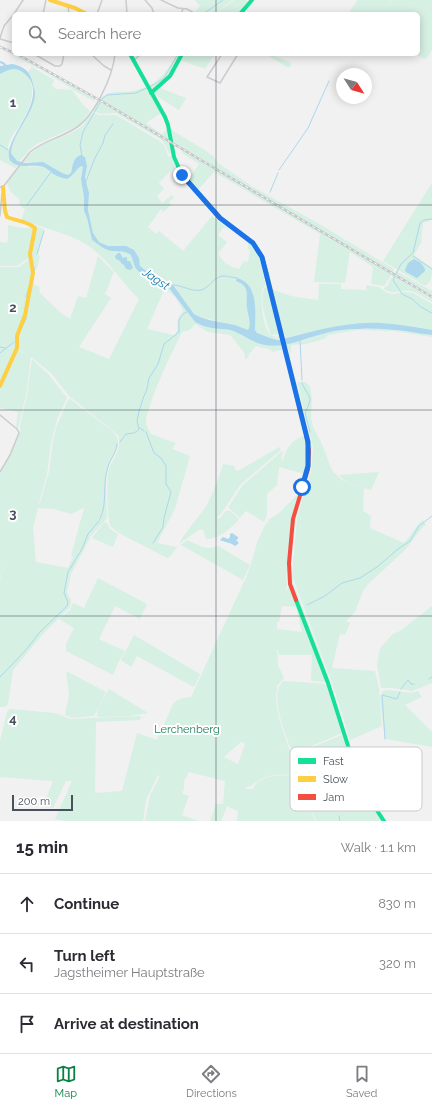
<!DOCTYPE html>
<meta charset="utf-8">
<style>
:root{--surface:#fff;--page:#f7f7f7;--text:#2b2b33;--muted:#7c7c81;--line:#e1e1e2;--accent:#0b8043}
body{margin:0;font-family:Raleway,sans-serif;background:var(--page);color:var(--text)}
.compass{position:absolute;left:336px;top:68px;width:36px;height:36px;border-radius:50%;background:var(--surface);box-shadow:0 2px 10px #0003;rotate:126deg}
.scale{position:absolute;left:12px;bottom:10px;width:61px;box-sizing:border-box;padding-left:4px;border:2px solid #48515d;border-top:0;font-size:11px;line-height:14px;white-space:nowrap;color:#48515d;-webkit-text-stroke:3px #fff;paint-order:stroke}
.stop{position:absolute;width:12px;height:12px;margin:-9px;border:3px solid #1a73e8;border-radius:50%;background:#fff}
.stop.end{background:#1a73e8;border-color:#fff;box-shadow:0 1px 4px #0008}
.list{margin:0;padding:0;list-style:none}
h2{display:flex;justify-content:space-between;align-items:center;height:52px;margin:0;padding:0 16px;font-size:17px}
h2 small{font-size:13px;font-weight:400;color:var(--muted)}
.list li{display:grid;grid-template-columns:26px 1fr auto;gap:12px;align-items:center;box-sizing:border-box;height:60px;padding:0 16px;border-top:1px solid var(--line)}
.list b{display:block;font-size:15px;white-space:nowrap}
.list p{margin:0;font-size:13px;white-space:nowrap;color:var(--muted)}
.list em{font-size:13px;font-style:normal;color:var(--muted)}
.icon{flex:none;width:22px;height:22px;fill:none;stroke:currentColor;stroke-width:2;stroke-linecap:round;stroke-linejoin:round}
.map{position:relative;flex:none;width:432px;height:821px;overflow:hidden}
.search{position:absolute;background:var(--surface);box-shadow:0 2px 10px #0003;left:12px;right:12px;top:12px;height:44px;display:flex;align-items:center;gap:10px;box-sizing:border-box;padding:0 14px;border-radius:6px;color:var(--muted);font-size:15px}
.sheet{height:232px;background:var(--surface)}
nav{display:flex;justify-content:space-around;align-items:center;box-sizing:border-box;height:56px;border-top:1px solid var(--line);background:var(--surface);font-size:11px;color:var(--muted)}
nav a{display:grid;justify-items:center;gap:2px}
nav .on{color:var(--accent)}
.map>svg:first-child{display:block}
.green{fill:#d6f0e3;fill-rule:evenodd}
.water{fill:#acd7ed}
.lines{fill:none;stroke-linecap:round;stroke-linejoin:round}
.stream{stroke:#acd7ed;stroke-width:1}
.canal{stroke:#acd7ed;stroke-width:2}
.street{stroke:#cacccf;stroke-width:1.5}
.fast{stroke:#16e098;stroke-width:4}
.slow{stroke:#ffcf43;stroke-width:4}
.jam{stroke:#f24e42;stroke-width:4}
.rail-casing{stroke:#c5c6c9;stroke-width:2.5}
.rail{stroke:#fff;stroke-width:1;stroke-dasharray:3;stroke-linecap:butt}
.route{stroke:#1a73e8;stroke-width:5}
.grid{fill:none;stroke:#48515d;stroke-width:1;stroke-opacity:0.55}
.labels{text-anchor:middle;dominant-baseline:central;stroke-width:4;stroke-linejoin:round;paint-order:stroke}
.park-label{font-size:11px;fill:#197f58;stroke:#fff}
.water-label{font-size:12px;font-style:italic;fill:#0f77aa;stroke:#fff}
.key{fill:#fff;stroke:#c8cbce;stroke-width:1}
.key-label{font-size:11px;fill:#48515d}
.grid-label{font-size:13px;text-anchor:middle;font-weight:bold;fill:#48515d;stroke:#fff;stroke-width:4;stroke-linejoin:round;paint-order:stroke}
</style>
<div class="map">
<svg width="432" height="821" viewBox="0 0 432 821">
<rect width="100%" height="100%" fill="#f1f1f1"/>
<g class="green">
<polygon points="195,0 232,0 214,14 198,14 195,12 200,6"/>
<polygon points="234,0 246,0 247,2 239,14 215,14"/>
<polygon points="356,0 391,0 389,4 392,0 432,0 432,49 428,57 425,59 414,54 418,54 418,14 348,14 357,1"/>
<polygon points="0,49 38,66 95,99 94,101 77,92 42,70"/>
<path d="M177,54H180L166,79L155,89H151L149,86C162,78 170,67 177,54Z"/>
<polygon points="183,54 215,54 205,69 180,60"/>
<polygon points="265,54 270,54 292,63 289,68"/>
<path d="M32,67L54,80L52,86L56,89L72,90L83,105L90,111L80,125L37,144L29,150L20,161H17L11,153C13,127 40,111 33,83C32,79 31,75 28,72Z"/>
<path d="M13,68C22,70 26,74 30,81C37,96 26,115 18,128C14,133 8,140 8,147C8,152 13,160 15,164L18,165L15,168L0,160V74L8,69Z"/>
<path d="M146,87L161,113L146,123L162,134L167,129L170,141L100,99C109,89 121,93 133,91C138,90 142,88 146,87Z"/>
<polygon points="160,88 186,98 179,110 155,95 157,91"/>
<polygon points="99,101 170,143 171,153 169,153 164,143 160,139 116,113 101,114 94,111 94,109"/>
<path d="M93,113L100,115H116L158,140L164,145L168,156L172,157L175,166L159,183L164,189L157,196L162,203L172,195L174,198L169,202L171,205L163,212L161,209L148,227L156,234L159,231L183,251L212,216L234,234L224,227L218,235L227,242L218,254L226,264L231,266V267L239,269L244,261L248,262L250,250L248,249V243C260,249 261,264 264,275C264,278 266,282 265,285C265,287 262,288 262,290C260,299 263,330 271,335C274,337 276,337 280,336L281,339L270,338L257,333L255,330L253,295L239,282C241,284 245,287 246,289C249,295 246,302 247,308C249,316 252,323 248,330L235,325L200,317L194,314L173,285L145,270L140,266L139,258L126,246H108L99,242L93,233L88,210L89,193L85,177L87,166L85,157L81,155C73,156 73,166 71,173L68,175L62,173L43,163L23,162C39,140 57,142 78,129C85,125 87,117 93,113Z"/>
<polygon points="170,129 206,151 213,156 218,163 253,187 316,222 394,269 393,273 173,142"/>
<polygon points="182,150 392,274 384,286 371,284 373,267 350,252 345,283 314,282 320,234 214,172 197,191 188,180 199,164 182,153"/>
<path d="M21,165L30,167L43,166L67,179L81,165L83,167L81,179L84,197V211L87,218L92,240L107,249L124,251L131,255L138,271L169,288L195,322L199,325L234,331L255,342L283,345L284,349L273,352L269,349L256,346L249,354L248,358L245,359L244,352L230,335L208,332L195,324L190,330L182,332L165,367L153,396L146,418V424L151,434L176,443L172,449L190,456L175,509L157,543L177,547L170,557L167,558L119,533L110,526C107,514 107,486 108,473C111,458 123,452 118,435L69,396L51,373L31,357L26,395L18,428L16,427L18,412L0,408V388L17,350H19L29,356L19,349L17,345L18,334L25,320L28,298L32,283L40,287L39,292L61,313L70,319L78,296L86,298L98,256L114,272L105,294L111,298L79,347L109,359L139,299C123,284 112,265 95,251C79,236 49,230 28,222L21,221L25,209L19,204L20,200L10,191L7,183ZM118,253H120L123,258H127L126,261L130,262L133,268L128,270L124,265L122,264L121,261L115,256ZM165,288L176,298L183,311L177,321L178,330L174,335L147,329Z"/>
<path d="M432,183V220L423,223L421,243L414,255L432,268C432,275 432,282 425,286L383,261Z"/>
<polygon points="8,225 22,228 30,228 31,225 34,228 30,257 17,266 0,266 0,242 7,243 8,239"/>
<path d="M38,227L44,229L38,255L40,256L37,268H34C33,265 32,262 31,259C30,252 34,231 38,227Z"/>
<polygon points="30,259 33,269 25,316 15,342 16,349 0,385 0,267 19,267"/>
<polygon points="396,271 432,291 432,296 394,273"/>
<path d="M393,275L432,299V302C425,298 417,292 409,291C398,289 395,296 384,289V288L387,286Z"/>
<path d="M319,284H341V289L366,290V285L379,287L387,293L394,294L405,292L413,293L432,304V330C415,327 397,323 380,323C347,322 316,331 285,338L271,289L291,296L318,300Z"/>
<path d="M268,287L280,334L272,335L270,333C266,319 259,302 264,288Z"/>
<polygon points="374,328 432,335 432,337 394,331 357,330 328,335 324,339 306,344 291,345 291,352 290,353 286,344 306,340 325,333 335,331"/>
<path d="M32,359L48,374L67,398L57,419L51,443L47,474L39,503H40L49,472L53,441L56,428L68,400L70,399L112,431C115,434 118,437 118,442C119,452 110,458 108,468C104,484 107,501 107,518L91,536L71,574L67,592L71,601L70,607L42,635L13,670L8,704L5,707H0V579L6,561L0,577V475L20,433V425L27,395ZM38,508L54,509L71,514L84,508L71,556L73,557L68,568L36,562L33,528Z"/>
<polygon points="296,382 312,447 310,471 297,512 293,545 295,514 310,466 310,443 295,385"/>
<path d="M297,382H305L310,386L312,399L311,417L313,427L322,444L330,466L334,473L345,482L364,488L363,511L371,516L370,528L404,543C411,536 415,526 423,520L426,525L422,528L404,551L368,584L363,591L355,612L346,621L350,623L345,635L340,634L332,668L375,671L379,688L382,726L350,740L332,683L293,578V584H292C289,571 291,559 292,546L291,565L292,575L297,518L300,506L311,472L313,447Z"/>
<path d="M305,435L308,451L305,474L279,467L277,485L267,494V515L264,522L246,511L240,518L229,508V506L242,486L282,451H283L281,459L283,460C287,447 291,441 305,435Z"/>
<path d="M279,447L281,450L240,485L225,508L220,515L217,516L219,519L226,511H230L239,519C232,528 217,540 206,539L204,531L200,529L179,544C185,532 195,522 203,511C212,497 218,480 223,464L234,466L236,471L240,470Z"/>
<polygon points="379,472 371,490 346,482 339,475"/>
<path d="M298,494L292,517L286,576L287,585L286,592L289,586L327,682L311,681L312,655H279L278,650H277L278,665L284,678L276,687L277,688C272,711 291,752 299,775C288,775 277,773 266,777C259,779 253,786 246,787V789H253C259,773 286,774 300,777L315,821H237L238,811L227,806L221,821H210L216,804H223L225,781L189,772L184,781V789L182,794L189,796L182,815L199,821H145L150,795L160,776L158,775L146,800L143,821H65L55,819L72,781H66L53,808L43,807L53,781L0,777V741L7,712L10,709L55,713L70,719L139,716L141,717L140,720L96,722L95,793L122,791L137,733L157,740L173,704C178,698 184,698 191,697L248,573L258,540L266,523H268L269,519L278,514ZM282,606L296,607L302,632L277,629V622H279ZM241,742L245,744L238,764L224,757Z"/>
<polygon points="104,522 107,523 110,529 118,534 113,547 92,538"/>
<path d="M187,540C199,545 205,551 218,546L250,565L243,580L181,545Z"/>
<polygon points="98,578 147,604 140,619 115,606 99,639 125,651 118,663 113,675 66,651 66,644 74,628 59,619 70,610 73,603 84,608"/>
<polygon points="294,585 327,672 331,683 329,683 292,586"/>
<polygon points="432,606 432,683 412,691 392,688 381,688 377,665 379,653 381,647 393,634 400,631"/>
<polygon points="134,635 200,674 194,687 137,656 131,667 121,660"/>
<polygon points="66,671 106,692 94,716 72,718 65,715 69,695"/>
<path d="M284,681L327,684L342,733L293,754C287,739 267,691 284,681Z"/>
<polygon points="109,689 148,713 128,716 100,717 97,716 98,708"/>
<path d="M387,690C398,690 408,695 418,691L422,697L405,705L432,732V747L385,739L380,697L383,691Z"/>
<polygon points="342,735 382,821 316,821 293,755"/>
</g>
<g class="water">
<path d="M12,64C22,66 29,70 32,80C33,84 34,88 35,92C35,114 13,131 11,153L17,161L26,163L43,162L62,173L68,175L71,173C73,165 73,157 81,155L85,157L87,166L85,177L89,193L88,210L93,233L99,242L108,246H126L134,250L139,258L140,266L145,270L173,285L194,314L200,317L209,320L235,325L248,330C252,323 248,316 247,308C245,296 252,287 236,281L237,278C259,284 255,312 255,330L257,333L270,338L278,340C312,332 346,321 381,323C398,324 415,327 432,330V335C408,332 384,327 359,329C348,329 337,330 326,333C305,338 283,350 261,344C250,341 241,333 230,330C218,328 206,329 195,322L169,288L138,271L135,267L131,255C124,250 120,252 112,251C105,250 98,244 92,240L87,218L84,211V197L81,179L83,167L81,166C76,169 74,175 67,179C63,178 59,177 55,175C50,172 46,166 39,166C30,165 17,169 10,160C0,140 53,99 25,74C16,66 9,69 0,74V66Z"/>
<polygon points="118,253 120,253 123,258 127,257 127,261 130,261 133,268 130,270 126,269 124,265 122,264 120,261 116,259 115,256"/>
<polygon points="414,259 421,263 425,269 425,271 417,278 406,272 405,270 408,263"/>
<path d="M232,533L238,537V539L236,540L239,543L235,546C232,543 224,542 220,540L223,537L228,539L230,537V534Z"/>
</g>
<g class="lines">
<g class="stream">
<polyline points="203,14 223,0"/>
<polyline points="0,145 8,150"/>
<polyline points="82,156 80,145 83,132 102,99 107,95 136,93 155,84 164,78 178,54"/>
<polyline points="279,170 308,128 329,81"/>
<polyline points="86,181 95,158 103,143 105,135 113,124"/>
<polyline points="270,192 278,173"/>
<polyline points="27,205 51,172"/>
<polyline points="432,219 424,220 420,223 413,253 401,264 393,280 402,294 412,299 421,307 432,313"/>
<polyline points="37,254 44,231"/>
<polyline points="413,256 432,269"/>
<path d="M173,285C182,285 191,292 201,290C210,288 214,275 225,276C228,276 233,278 237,278"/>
<polyline points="31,287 35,268"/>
<polyline points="26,297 29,287"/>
<polyline points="20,331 26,319 27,311"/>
<polyline points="300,340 302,380"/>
<polyline points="0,347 5,348"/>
<polyline points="0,353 14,342"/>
<path d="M302,383C309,399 314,395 305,413L310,432"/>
<polyline points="140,428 144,431"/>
<polyline points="146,432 154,453 161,458 166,466 166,484 171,492 164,518 163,527 153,543"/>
<path d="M120,442L126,434C132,433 135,434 139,429L137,421L139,411L144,396L147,389L149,378L158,364L164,344L179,332C179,323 177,316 187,312"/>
<path d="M100,519C108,502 102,484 108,467C110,459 117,452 117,444"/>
<polyline points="307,605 325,596 342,583 360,578 377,567 398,549 410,541 419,526 432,516"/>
<polyline points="0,677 25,651 40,632 67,606 68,602 64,593 68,572 82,549 88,534 99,521"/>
<polyline points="429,679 432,677"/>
<polyline points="401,689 408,680 411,684 414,684"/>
<polyline points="385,739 382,695 397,699 400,692"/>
<polyline points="339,816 340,821"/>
</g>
<polyline class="canal" points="0,62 3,63 6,66"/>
<g class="street">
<polyline points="126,0 127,14"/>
<polyline points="145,0 152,8 154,14"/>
<polyline points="161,0 178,8 187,9 196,14"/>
<polyline points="68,6 69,14"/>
<polyline points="14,14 23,0"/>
<polyline points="43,14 46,0"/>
<polyline points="97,14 102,0"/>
<polyline points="181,14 183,9"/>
<polyline points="0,38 4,26 14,14"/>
<polyline points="0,39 14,43"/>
<polyline points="34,54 55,66 60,66 62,64 64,54"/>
<polyline points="91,54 104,66 111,70"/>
<polyline points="222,54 207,77 220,83 238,54"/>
<polyline points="134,60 141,54"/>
<path d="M0,187H3L30,152C43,141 60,138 74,129C94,118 113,76 115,54"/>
<polyline points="0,216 2,194"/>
<polyline points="0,415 17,429 19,433 10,455 0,472"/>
</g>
<g class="fast">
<polyline points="240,14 252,0"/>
<polyline points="130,54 165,117 168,125 174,157 182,175 220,218 253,243 262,257 267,275"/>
<polyline points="151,93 170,76 182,54"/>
<polyline points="296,600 328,683 350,752 378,812 384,821"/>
</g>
<g class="slow">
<polyline points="50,0 75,8 87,14"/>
<polyline points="267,275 306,434"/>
<path d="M0,386L17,348V336L25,315L33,273L30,254L35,228C28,221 16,221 7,217L5,211L3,187"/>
</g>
<polyline class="jam" points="296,600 290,584 289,563 293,519 308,469 309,451 306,434"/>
<g class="rail-casing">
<g id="rail">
<polyline points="0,47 14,53"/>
<polyline points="17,54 103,102 432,297"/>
</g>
</g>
<use href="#rail" class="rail"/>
</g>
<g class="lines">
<polyline class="route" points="182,175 220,218 253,243 262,257 308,442 308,466 302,487"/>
</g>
<path class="grid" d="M216,0V14M216,54V821M0,205H432M0,410H432M0,616H432"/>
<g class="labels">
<g class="park-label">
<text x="187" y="729">Lerchenberg</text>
</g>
<g class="water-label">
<text transform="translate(156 279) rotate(34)">Jagst</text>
</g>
</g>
<rect x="290" y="747" width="132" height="64" rx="6" class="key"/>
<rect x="298" y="758" width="18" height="6" fill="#16e098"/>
<rect x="298" y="776" width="18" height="6" fill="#ffcf43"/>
<rect x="298" y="794" width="18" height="6" fill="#f24e42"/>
<g class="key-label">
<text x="323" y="765">Fast</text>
<text x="323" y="783">Slow</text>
<text x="323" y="801">Jam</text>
</g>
<g class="grid-label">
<text x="13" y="107">1</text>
<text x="13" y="312">2</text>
<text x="13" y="518">3</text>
<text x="13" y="723">4</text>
</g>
</svg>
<svg class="compass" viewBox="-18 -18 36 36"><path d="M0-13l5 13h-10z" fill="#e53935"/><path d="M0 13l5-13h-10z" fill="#7c7c81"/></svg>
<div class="scale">200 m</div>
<div class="stop" style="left:302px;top:487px"></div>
<div class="stop end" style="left:182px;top:175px"></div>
<div class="search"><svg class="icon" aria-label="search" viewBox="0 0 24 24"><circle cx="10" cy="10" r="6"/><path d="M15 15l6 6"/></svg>Search here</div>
</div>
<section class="sheet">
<h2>15 min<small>Walk · 1.1 km</small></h2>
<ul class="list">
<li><svg class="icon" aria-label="ahead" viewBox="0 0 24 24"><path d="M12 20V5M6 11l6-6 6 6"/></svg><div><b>Continue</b></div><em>830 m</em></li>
<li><svg class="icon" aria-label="left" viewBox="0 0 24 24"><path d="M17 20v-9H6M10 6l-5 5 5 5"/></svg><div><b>Turn left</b><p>Jagstheimer Hauptstraße</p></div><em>320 m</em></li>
<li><svg class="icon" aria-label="arrive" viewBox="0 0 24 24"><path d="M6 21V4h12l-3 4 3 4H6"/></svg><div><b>Arrive at destination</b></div></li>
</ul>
</section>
<nav>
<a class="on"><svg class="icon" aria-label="map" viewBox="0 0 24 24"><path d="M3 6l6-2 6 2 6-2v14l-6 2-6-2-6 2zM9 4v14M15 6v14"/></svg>Map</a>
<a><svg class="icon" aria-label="directions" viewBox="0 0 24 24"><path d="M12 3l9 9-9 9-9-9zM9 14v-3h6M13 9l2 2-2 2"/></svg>Directions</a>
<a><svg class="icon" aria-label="saved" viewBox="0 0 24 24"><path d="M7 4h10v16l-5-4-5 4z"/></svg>Saved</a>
</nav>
